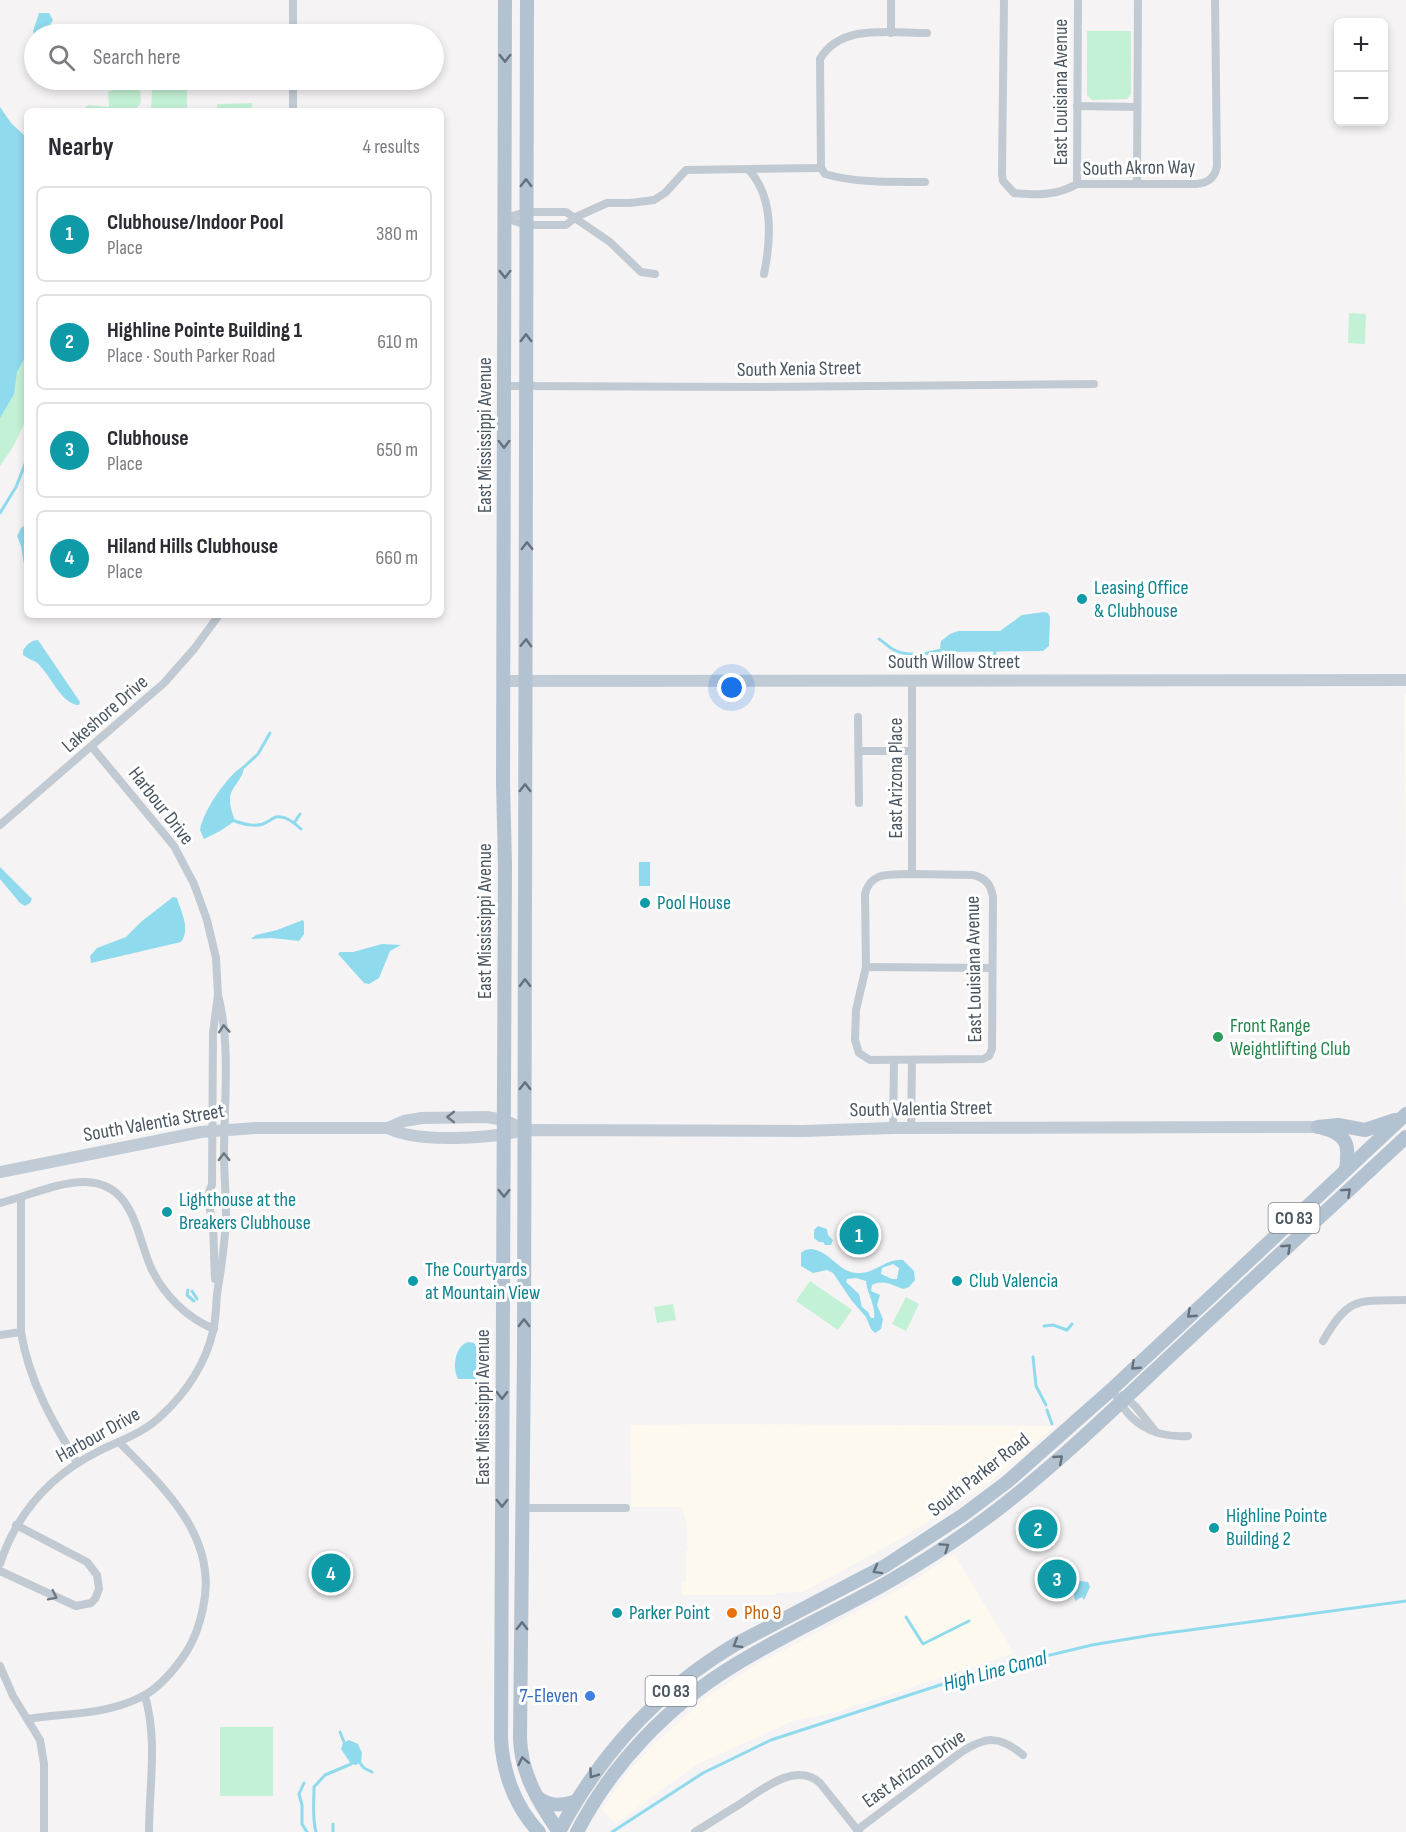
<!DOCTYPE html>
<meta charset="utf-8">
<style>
:root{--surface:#fff;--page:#f2f2f3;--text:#2b2b33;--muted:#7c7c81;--line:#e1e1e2;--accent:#1a73e8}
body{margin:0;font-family:"Sofia Sans Condensed",sans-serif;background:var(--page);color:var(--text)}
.controls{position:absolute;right:18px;top:18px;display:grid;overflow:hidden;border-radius:9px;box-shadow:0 3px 9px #0003}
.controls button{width:54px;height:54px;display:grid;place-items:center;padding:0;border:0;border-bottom:2px solid var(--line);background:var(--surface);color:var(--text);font:30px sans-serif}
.you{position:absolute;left:732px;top:688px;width:21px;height:21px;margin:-15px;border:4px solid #fff;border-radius:50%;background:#1a73e8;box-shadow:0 0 0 9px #1a73e833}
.badge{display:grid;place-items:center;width:39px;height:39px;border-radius:50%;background:var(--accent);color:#fff;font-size:20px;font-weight:700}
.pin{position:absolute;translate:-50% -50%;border:3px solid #fff;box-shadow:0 2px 6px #0006}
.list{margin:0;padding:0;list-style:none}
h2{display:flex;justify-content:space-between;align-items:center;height:78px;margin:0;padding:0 24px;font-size:26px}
h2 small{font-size:20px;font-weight:400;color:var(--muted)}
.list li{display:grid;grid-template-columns:39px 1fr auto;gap:18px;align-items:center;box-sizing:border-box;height:96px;margin:0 12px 12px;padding:0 12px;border:2px solid var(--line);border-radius:9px}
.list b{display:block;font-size:22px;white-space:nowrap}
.list p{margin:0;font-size:20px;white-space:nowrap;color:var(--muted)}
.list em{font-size:20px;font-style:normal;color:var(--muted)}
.icon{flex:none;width:33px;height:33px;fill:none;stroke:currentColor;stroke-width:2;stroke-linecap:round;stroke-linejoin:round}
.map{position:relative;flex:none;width:1406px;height:1832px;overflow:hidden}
.search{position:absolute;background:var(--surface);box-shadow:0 3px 9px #0003;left:24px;top:24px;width:420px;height:66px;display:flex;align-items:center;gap:15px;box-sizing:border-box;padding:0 21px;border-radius:33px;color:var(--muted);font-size:22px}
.panel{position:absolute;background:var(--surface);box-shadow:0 3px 9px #0003;left:24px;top:108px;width:420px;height:510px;border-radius:9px}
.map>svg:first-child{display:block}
.commercial{fill:#fdf9ef}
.green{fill:#c3f1d5}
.water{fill:#90daee;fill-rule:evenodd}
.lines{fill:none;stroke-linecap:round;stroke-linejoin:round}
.stream{stroke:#90daee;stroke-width:3}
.street{stroke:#c1cad2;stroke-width:8}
.secondary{stroke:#c1cbd6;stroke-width:12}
.primary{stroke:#b3c2d1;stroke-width:14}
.oneway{stroke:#64717d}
.oneway2{stroke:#6e7983}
.oneway3{stroke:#6e7984}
.culture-dot{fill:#0f9aa8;stroke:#fff;stroke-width:2}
.leisure-dot{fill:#2e9e5b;stroke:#fff;stroke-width:2}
.food-dot{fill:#e8710a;stroke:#fff;stroke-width:2}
.shop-dot{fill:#3f7fe0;stroke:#fff;stroke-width:2}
.labels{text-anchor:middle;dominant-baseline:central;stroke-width:6;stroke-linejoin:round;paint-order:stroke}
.shield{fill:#fff;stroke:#808990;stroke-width:1.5}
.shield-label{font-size:18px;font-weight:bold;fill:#4a5661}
.street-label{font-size:20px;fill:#4a5661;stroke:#fff}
.culture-label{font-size:20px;fill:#0d838f;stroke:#fff;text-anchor:start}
.leisure-label{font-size:20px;fill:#27864d;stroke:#fff;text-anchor:start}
.food-label{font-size:20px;fill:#c56008;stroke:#fff;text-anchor:start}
.shop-label{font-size:20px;fill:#366cbe;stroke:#fff;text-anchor:end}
.water-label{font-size:21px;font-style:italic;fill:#0c7c9b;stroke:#fff}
</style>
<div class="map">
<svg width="1406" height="1832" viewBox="0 0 1406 1832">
<rect width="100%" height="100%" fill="#f5f3f3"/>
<g class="commercial">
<polygon points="1404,693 1406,693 1406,988 1405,828"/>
<polygon points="717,1424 913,1425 1055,1426 1020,1458 988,1483 904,1537 803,1592 776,1593 776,1595 682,1595 682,1581 686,1581 686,1551 688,1550 686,1522 682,1507 631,1507 630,1425"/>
<polygon points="954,1554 1014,1653 837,1712 793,1721 696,1765 615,1824 602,1809 627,1774 652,1746 707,1697 757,1664 902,1588"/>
</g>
<g class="green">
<polygon points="1087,31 1131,31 1131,94 1127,99 1092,100 1087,95"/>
<polygon points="140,89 141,102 137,108 116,109 118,111 81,111 88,105 109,107 108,92 113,90"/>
<polygon points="152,90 187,90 187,111 151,111"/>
<polygon points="252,103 252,111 217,111 217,104"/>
<polygon points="1349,313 1366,314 1365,344 1348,343"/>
<polygon points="27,334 27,418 13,447 0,466 0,400 11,387"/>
<polygon points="810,1281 852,1310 838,1330 796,1301"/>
<polygon points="906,1297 919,1304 906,1331 892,1324"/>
<polygon points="673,1304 676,1320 657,1323 654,1307"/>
<rect x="220" y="1727" width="53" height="69"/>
</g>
<g class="water">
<polygon points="39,13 49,13 53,20 49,27 50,30 54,30 55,34 34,34 34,36 33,31"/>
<polygon points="0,107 11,123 27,138 27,353 17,372 14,394 0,418"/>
<polygon points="27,524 27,583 21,546 17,536 21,528"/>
<polygon points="1044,612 1048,613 1050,617 1049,646 1043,651 946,652 940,648 941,641 950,634 958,631 1000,631 1022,615"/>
<path d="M38,640L80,702L79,705C61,705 50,673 36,662C32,660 27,658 23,655V651C25,646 31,640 38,640Z"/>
<path d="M243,766L244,768C242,781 230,787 230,800C230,808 233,814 235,821L220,831L204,839L200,830C203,811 227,776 243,766Z"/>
<rect x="639" y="862" width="11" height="24"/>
<polygon points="0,867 32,899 30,903 25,906 20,903 0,879"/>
<path d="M173,897L177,898C181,912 191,929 181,942L91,963L90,956L97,948L126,937L142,921Z"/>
<polygon points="303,920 304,922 304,934 299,941 272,938 251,939 256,935 277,930"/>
<polygon points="382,944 401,945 390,951 379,978 369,984 364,983 338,954 340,952 353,952"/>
<polygon points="818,1226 827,1229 828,1235 833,1240 831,1245 825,1245 823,1242 819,1242 814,1238 814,1230"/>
<path d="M812,1249C831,1252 839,1273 858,1273C875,1274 886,1258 903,1260L914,1271L915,1280L909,1287L903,1289C892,1285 884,1279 872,1285L871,1291L880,1295L877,1305L883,1319L881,1329L875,1333L871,1329L866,1317L852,1301L833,1273L827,1270L813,1273L801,1266V1253L805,1250ZM893,1264L899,1268L897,1279H892L881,1274L882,1268ZM856,1278L866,1281C867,1293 876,1306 874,1318H871L868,1312L862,1307L859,1294L846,1282L847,1279Z"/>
<path d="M468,1342L474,1343C482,1354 479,1365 478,1377L475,1379H458C452,1367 455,1346 468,1342Z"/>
<polygon points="1080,1581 1088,1582 1090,1587 1084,1600 1082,1597 1075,1601 1073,1588"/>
<polygon points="349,1740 358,1744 362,1753 361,1762 356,1765 351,1764 341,1749 343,1743"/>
</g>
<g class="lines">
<g class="stream">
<polyline points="0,513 16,487 27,459"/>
<path d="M879,639C884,642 888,647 894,650C908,657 927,654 941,650"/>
<polyline points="994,669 995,650"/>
<polyline points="244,767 258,754 270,733"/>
<path d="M235,821C243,824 254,827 263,824C268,822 271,819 276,817C285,815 295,823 301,829"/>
<polyline points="294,823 300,814"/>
<polyline points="188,1290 187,1295 194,1301"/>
<polyline points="192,1291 197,1299"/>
<polyline points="1044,1326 1053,1325 1067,1330 1072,1324"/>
<polyline points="1033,1357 1036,1386 1046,1405"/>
<polyline points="1047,1410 1052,1424"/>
<polyline points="906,1617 923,1644 969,1621"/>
<polyline points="340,1732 344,1742"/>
<polyline points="360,1763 364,1768 372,1772"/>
<polyline points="304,1783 299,1794 302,1805 302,1824 307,1832"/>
<polyline points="333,1824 333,1832"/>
<path d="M316,1832C312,1818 314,1802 314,1787L325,1775L351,1764"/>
<polyline points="612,1832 703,1773 771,1740 980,1672 1092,1645 1152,1635 1406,1601"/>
</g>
<g class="street">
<path d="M1004,0L1002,174L1003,181L1014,193C1038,195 1056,196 1077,184H1196C1208,183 1215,178 1217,166L1215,0"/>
<polyline points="891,33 891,0"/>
<polyline points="293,34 293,0"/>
<polyline points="1077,106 1137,107"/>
<polyline points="293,111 293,80"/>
<path d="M749,170C774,198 771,239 764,274"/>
<path d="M925,182C892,182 856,183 825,174L821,168L820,59C841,23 890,33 927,33"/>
<polyline points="1137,183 1138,0"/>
<polyline points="1077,184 1078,0"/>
<polyline points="505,218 526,225 566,225 576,217 607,203 630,203 654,200 665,193 686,170 821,168"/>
<polyline points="505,218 526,212 566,212 610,242 641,272 655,274"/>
<polyline points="505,386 752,387 1094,384"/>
<polyline points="858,717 859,803"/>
<path d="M92,747L174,846L194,884L207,920L216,958L218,995L213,1033L212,1185C204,1199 212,1212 213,1227C214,1244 214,1262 215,1279"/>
<polyline points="859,751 912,751"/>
<polyline points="0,825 164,683 194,649 219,615"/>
<path d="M912,874L973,875C986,878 991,885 993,897L992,1049L989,1056L983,1059L870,1060L859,1053L855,1040L856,1010L866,967L865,894C871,870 892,875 912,874Z"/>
<polyline points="912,874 912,682"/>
<polyline points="866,967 992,968"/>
<polyline points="893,1128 894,1060"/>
<polyline points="911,1128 912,1060"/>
<path d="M21,1198V1332C29,1381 52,1421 77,1462"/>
<path d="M0,1203C25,1197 61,1181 85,1182C135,1183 136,1236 152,1270C165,1296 187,1318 214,1329"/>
<polyline points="0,1335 21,1332"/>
<path d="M1323,1341C1349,1296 1357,1301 1406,1300"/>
<path d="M1112,1388C1128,1422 1150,1438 1188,1436"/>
<polyline points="1123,1395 1136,1407 1156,1432"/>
<polyline points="524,1508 626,1508"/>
<path d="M0,1564C17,1512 51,1475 99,1451C121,1440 144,1433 162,1415C186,1393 206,1363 213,1331C216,1319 216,1306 217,1294C221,1268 226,1240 226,1213C226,1193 224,1174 224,1154C224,1103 231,1045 218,995"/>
<polyline points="0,1571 76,1606 91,1603 95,1599 99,1589 97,1575 87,1562 16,1525"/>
<polyline points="0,1666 13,1696 40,1740 44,1764 44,1832"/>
<path d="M145,1696C158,1741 149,1786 149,1832"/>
<path d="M28,1719C66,1713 104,1715 139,1698C158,1690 176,1668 187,1651C195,1638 200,1623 203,1608C219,1537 164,1488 119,1442"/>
<path d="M857,1830L960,1753C986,1736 999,1735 1023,1755"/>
<path d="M695,1832C710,1823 725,1813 740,1804C761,1790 796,1761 820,1783L859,1832"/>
</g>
<g class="secondary">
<polyline points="503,681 1406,680"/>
<path d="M388,1128C419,1144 491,1138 525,1130L803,1131L893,1128L1318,1127"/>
<polyline points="0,1172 201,1132 256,1128 388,1128 404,1121 422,1118 487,1117 504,1120 525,1130"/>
</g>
<g class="primary">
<path d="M505,0L503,782L505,866L501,1739C503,1773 515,1807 539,1832"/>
<path d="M527,0L524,1357L520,1738C521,1774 539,1803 559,1832"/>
<polyline points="1318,1127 1338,1125 1365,1130 1395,1120"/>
<path d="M1323,1128C1349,1135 1349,1146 1346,1170"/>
<path d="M537,1797C549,1807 562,1806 576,1801"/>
<path d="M559,1832C600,1754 660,1689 736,1644L885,1566L963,1515L1007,1482L1111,1390L1406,1114"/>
<path d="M577,1832C612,1764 668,1706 733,1666C781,1636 833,1613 883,1585C925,1561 967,1534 1006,1503C1063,1458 1116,1407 1169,1357C1248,1284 1327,1210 1406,1137"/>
</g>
</g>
<defs><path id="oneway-chevron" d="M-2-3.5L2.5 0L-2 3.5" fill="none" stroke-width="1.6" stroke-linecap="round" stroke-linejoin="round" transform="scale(1.5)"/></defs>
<g class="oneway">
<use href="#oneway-chevron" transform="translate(505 58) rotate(90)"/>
<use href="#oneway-chevron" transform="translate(526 183) rotate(-90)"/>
<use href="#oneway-chevron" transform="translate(505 274) rotate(90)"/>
<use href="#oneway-chevron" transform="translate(526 338) rotate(-90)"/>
<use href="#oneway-chevron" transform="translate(504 444) rotate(90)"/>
<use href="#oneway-chevron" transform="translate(527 546) rotate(-90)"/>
<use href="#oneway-chevron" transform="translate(526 643) rotate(-88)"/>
<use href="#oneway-chevron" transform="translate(525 788) rotate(-90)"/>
<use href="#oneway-chevron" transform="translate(525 983) rotate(-90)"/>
<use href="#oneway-chevron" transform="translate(525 1086) rotate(-90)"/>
<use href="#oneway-chevron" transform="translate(1347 1192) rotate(-43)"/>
<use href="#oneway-chevron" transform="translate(504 1193) rotate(90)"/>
<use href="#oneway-chevron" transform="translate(1287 1248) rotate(-43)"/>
<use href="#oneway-chevron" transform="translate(1191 1314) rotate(137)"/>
<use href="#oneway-chevron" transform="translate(524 1323) rotate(-90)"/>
<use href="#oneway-chevron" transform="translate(1135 1366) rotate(137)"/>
<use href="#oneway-chevron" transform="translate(502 1395) rotate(90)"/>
<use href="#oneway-chevron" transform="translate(1059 1459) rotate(-41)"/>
<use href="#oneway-chevron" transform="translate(502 1503) rotate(90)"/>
<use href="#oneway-chevron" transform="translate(945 1547) rotate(-34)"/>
<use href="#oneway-chevron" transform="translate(877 1570) rotate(151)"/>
<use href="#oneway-chevron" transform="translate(522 1626) rotate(-89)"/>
<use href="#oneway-chevron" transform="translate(737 1644) rotate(150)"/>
<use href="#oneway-chevron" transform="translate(523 1761) rotate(-102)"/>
<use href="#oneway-chevron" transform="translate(593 1774) rotate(125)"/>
</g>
<g class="oneway2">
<use href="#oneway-chevron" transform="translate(224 1029) rotate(-94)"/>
<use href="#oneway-chevron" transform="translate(224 1157) rotate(-91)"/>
<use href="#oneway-chevron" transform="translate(53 1596) rotate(26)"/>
</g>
<use class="oneway3" href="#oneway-chevron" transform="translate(451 1117) rotate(-180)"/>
<g class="culture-dot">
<circle cx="1082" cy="599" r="6"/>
<circle cx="645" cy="903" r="6"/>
<circle cx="167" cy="1212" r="6"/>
<circle cx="413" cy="1281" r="6"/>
<circle cx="957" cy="1281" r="6"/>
<circle cx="1214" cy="1528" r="6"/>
<circle cx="617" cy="1613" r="6"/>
</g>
<circle class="leisure-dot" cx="1218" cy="1037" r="6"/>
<circle class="food-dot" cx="732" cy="1613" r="6"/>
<circle class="shop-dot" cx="590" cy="1696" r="6"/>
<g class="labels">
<g class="shield">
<rect x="1268.5" y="1203" width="51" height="30" rx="4.5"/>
<rect x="645.5" y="1676" width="51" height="30" rx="4.5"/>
</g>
<g class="shield-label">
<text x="1294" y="1218">CO 83</text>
<text x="671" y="1691">CO 83</text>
</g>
<g class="street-label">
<text transform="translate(1061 92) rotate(-90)">East Louisiana Avenue</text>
<text transform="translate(1139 168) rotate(-1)">South Akron Way</text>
<text transform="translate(799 369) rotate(-1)">South Xenia Street</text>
<text transform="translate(485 435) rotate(-90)">East Mississippi Avenue</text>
<text x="954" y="662">South Willow Street</text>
<text transform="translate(105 714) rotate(-41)">Lakeshore Drive</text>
<text transform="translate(896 778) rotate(-90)">East Arizona Place</text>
<text transform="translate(161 806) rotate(52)">Harbour Drive</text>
<text transform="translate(485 921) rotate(-90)">East Mississippi Avenue</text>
<text transform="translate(974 969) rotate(-91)">East Louisiana Avenue</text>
<text transform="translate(921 1109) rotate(-1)">South Valentia Street</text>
<text transform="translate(154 1123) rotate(-10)">South Valentia Street</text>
<text transform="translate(483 1407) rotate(-90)">East Mississippi Avenue</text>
<text transform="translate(98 1435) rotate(-29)">Harbour Drive</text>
<text transform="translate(979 1475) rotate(-38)">South Parker Road</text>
<text transform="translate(914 1769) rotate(-35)">East Arizona Drive</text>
</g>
<g class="culture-label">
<text x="1094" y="588">Leasing Office<tspan x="1094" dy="23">&amp; Clubhouse</tspan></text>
<text x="657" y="903">Pool House</text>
<text x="179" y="1200">Lighthouse at the<tspan x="179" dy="23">Breakers Clubhouse</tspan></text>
<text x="425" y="1270">The Courtyards<tspan x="425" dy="23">at Mountain View</tspan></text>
<text x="969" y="1281">Club Valencia</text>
<text x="1226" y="1516">Highline Pointe<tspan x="1226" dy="23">Building 2</tspan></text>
<text x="629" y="1613">Parker Point</text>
</g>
<g class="leisure-label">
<text x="1230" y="1026">Front Range<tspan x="1230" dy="23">Weightlifting Club</tspan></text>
</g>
<g class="food-label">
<text x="744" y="1613">Pho 9</text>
</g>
<g class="shop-label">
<text x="578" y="1696">7-Eleven</text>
</g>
<g class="water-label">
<text transform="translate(995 1671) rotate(-15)">High Line Canal</text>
</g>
</g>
</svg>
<div class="controls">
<button>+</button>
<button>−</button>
</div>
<div class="you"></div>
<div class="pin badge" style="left:859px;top:1235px;background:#0f9aa8">1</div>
<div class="pin badge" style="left:1038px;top:1529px;background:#0f9aa8">2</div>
<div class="pin badge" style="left:1057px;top:1579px;background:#0f9aa8">3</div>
<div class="pin badge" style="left:331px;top:1573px;background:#0f9aa8">4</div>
<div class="search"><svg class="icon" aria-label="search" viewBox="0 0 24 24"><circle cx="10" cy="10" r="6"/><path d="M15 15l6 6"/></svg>Search here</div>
<section class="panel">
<h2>Nearby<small>4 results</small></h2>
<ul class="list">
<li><span class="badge" style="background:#0f9aa8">1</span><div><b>Clubhouse/Indoor Pool</b><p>Place</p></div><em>380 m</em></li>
<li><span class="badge" style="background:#0f9aa8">2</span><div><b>Highline Pointe Building 1</b><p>Place · South Parker Road</p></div><em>610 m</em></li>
<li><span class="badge" style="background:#0f9aa8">3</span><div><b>Clubhouse</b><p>Place</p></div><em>650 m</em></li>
<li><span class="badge" style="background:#0f9aa8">4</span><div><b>Hiland Hills Clubhouse</b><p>Place</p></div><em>660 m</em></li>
</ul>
</section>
</div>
